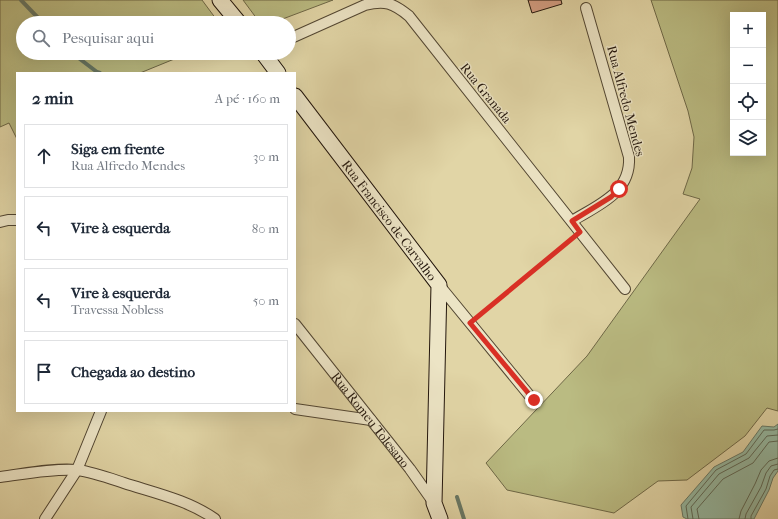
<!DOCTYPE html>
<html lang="pt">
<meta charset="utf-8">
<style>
:root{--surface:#fff;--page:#f6f6f7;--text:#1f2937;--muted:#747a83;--line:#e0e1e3}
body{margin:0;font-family:"IM FELL French Canon",serif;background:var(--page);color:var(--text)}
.controls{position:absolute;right:12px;top:12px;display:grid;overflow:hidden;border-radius:0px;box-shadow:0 4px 16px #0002}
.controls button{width:36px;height:36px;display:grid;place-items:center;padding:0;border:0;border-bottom:1px solid var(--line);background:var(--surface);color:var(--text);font:20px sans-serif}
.stop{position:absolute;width:12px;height:12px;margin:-9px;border:3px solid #d93025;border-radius:50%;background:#fff}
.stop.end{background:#d93025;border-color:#fff;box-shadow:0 1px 4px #0008}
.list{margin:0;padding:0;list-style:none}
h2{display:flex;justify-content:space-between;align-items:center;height:52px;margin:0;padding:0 16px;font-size:17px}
h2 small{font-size:13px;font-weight:400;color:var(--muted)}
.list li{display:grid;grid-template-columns:26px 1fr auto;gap:12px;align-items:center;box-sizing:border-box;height:64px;margin:0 8px 8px;padding:0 8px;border:1px solid var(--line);border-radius:0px}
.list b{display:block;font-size:15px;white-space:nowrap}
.list p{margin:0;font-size:13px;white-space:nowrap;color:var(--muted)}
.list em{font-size:13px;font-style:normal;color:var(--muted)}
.icon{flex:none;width:22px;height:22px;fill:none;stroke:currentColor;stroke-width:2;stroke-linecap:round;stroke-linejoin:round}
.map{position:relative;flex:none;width:778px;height:519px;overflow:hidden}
.search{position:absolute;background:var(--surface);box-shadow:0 4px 16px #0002;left:16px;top:16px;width:280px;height:44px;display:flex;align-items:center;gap:10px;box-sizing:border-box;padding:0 14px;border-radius:22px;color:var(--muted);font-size:15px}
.panel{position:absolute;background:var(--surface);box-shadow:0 4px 16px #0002;left:16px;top:72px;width:280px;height:340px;border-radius:0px}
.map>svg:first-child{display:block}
.green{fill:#babb82;stroke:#6e6847;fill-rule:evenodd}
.water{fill:#95b9a2;stroke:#677866}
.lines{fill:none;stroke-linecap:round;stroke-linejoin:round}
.shore{stroke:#5c6857;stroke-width:1}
.stream{stroke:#677866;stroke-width:4}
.building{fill:#d49e83;stroke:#23160c}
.street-casing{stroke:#524632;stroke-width:12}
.secondary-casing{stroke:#23160c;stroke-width:17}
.path{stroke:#23160c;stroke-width:2.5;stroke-dasharray:1 2;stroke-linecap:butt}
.street{stroke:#ece4c5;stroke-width:10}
.secondary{stroke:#ece4c5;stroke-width:15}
.route{stroke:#d93025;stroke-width:5}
.labels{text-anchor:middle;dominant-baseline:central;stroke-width:3;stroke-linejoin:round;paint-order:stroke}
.street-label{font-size:13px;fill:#23160c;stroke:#ece4c5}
</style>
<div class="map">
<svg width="778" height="519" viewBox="0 0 778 519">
<rect width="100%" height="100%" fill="#e1d5a6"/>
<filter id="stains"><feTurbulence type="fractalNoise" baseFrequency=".005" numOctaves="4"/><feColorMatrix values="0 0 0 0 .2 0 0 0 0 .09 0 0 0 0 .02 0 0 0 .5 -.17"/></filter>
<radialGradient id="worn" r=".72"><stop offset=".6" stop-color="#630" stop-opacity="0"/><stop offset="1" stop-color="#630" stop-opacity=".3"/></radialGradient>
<g class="green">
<polygon points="0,0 202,0 219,23 23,23 23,53 189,53 140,73 17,73 17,139 9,123 0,127"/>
<polygon points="243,0 333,0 272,23 260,23"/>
<path d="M651,0H778V411L767,408L745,436L687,480L658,481L614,513L507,490L486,463L587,356L700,199L683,194L692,168L694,137L688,111ZM733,15H763V153H733Z"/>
</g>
<polygon class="water" points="778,424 778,471 773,478 769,490 754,519 687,519 683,517 681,505 714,467 743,452 762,426 774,427"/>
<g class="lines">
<g class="shore">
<polyline points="688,519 686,506 716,470 746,454 764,430 774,430 778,429"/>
<polyline points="693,519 691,507 719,474 749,458 767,436 778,435"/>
<polyline points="699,519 697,509 723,479 753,463 769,442 778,441"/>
<polyline points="739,519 741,511 755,484 761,470 769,461 778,458"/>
<polyline points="745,519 746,514 761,487 766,473 771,466 778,464"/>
<polyline points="751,519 751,516 766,489 770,476 774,470 778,469"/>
</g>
<g class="stream">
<polyline points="21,0 43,23"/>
<polyline points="72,53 97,72 100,73"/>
<polyline points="457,497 464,519"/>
</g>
</g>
<polygon class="building" points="528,0 561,0 562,4 532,13"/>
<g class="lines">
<g class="street-casing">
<g id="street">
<path d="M289,39L365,5C385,0 393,3 409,16L625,289"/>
<path d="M572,221C598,205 631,193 629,157L586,8"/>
<polyline points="0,222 8,220 17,220"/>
<polyline points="439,285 534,401"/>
<path id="s1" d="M295,324L410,469L434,503"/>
<polyline points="295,409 371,420"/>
<path d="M0,477C24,474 53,468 77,470C93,472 109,478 124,483C155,493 188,500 215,519"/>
<polyline points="45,519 77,470 101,411"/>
</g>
</g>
<g class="secondary-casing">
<g id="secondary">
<polyline points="220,0 239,23"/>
<polyline points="263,53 278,73"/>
<path id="s2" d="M295,96L439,285L434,503L440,519"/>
</g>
</g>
<polyline class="path" points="477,317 572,239"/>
<use href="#street" class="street"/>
<use href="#secondary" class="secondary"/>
</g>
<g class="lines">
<polyline class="route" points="534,400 470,323 580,232 572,221 611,197 619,189"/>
</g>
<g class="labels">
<g class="street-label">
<text transform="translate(486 93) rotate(51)">Rua Granada</text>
<text transform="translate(626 101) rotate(75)">Rua Alfredo Mendes</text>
<text stroke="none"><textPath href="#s2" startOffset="156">Rua Francisco de Carvalho</textPath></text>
<text stroke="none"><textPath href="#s1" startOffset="122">Rua Romeu Tolesano</textPath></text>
</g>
</g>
<rect width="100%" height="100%" filter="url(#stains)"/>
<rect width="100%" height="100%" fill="url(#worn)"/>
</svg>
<div class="controls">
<button>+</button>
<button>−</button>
<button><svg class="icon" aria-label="locate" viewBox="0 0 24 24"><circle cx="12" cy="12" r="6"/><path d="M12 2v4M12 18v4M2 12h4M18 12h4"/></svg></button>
<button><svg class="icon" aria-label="layers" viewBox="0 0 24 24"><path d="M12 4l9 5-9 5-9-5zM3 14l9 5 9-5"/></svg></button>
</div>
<div class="stop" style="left:619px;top:189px"></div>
<div class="stop end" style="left:534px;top:400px"></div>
<div class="search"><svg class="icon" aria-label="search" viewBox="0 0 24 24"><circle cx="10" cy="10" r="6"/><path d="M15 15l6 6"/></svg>Pesquisar aqui</div>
<section class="panel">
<h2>2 min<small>A pé · 160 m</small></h2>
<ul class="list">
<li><svg class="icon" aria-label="ahead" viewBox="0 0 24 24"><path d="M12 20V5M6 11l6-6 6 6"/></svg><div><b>Siga em frente</b><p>Rua Alfredo Mendes</p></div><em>30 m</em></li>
<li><svg class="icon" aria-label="left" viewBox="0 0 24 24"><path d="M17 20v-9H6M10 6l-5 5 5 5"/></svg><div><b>Vire à esquerda</b></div><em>80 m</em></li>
<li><svg class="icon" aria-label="left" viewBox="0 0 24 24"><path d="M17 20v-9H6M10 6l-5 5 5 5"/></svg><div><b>Vire à esquerda</b><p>Travessa Nobless</p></div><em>50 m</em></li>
<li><svg class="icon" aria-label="arrive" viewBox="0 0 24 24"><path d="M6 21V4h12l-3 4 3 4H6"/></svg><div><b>Chegada ao destino</b></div></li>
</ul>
</section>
</div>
